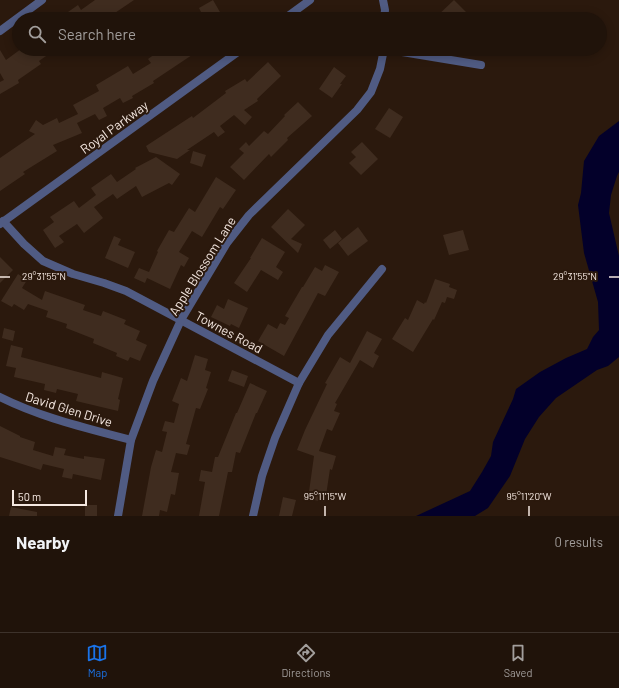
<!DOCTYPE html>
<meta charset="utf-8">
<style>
:root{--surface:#20130a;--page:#2d2018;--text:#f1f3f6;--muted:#a29e9c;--line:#3d322b;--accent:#1a73e8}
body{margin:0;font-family:Barlow,sans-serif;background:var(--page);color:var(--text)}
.scale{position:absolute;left:12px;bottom:10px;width:75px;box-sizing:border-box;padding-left:4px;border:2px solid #f5e8e1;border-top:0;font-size:11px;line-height:14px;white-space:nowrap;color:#f5e8e1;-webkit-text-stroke:3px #2b190d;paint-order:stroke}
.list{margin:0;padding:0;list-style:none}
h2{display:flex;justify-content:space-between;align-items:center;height:52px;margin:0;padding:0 16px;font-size:17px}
h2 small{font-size:13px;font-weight:400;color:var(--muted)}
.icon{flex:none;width:22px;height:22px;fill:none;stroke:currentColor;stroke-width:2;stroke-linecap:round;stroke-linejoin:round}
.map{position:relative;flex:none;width:619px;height:516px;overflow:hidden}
.search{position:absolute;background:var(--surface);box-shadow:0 2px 10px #0003;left:12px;right:12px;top:12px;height:44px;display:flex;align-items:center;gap:10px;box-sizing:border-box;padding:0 14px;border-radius:22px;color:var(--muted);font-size:15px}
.sheet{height:116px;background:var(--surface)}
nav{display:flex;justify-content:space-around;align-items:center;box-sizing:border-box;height:56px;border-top:1px solid var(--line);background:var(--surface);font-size:11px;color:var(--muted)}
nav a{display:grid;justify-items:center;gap:2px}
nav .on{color:var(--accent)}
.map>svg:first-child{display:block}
.water{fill:#03002a}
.building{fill:#3f2c1f}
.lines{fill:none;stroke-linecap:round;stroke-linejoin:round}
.street{stroke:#505b83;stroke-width:8}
.ticks{fill:none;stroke:#f5e8e1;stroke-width:1.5}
.labels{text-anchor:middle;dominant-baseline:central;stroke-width:4;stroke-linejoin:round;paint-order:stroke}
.street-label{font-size:13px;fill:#f5e8e1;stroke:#2b190d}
.ticks-label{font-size:10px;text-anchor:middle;fill:#f5e8e1;stroke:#2b190d;stroke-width:4;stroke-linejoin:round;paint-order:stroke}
</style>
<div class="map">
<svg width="619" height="516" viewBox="0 0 619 516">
<rect width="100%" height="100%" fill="#2b190d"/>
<polygon class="water" points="619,121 619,172 617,176 611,195 609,213 619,256 619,357 608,366 597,370 556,398 539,417 525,439 510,476 488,508 475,516 416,516 470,491 482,472 491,456 493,442 513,399 516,389 540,372 566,358 587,349 593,337 599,330 598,302 584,253 578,205 581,193 584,161 599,136"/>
<g class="building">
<polygon points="95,0 134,0 106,19 58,19 78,5 81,10"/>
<polygon points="213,0 224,19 189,19 201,12 199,8"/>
<polygon points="454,0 473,19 434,19"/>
<polygon points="21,49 56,49 39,61 41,64 18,80 19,83 0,94 0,82 4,80 0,73 0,50 6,60"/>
<polygon points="162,49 201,49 153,81 154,83 132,96 133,98 123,103 120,98 103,108 107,116 99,120 95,114 77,123 82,133 53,145 57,151 23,172 25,174 0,191 0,158 35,134 29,131 36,120 43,125 57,118 59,123 78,114 73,105 99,91 96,85 128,66 133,74 151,63 148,59"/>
<polygon points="268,62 281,76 257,99 258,101 244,110 252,117 245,125 234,115 220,126 225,132 218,137 214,132 187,150 190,150 177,159 149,152 146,146 192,116 193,118 226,93 225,91 245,79 247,82"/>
<polygon points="334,67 346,76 340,84 342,84 332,98 319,89"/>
<polygon points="298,102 312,116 287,138 288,140 271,157 269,154 244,180 230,167 244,153 239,149 246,142 249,146 264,131 268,134 285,116 284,115"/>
<polygon points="389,108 403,117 390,138 375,129"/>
<polygon points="362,142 378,159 361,175 349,163 356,157 351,152"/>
<polygon points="193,151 206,155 202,167 190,163"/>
<polygon points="156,157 180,174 172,185 169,183 142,197 136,186 117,199 113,194 94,207 103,218 84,233 77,224 59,236 64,242 55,248 43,230 54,222 50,217 74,201 79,208 96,195 91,188 111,174 117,182 136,169 135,168"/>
<polygon points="216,177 236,190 223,209 220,207 202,237 192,231 179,252 189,258 184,267 181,265 170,289 147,278 145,283 134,278 139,268 149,272 158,252 157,251 169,230 174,232 189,208 195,212"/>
<polygon points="288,209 305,225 291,239 302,244 298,253 271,227"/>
<polygon points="358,227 368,241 348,256 338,243"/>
<polygon points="335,230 342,239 330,249 323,240"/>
<polygon points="463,230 469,250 449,255 443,235"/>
<polygon points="114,236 121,239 118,245 135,252 128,268 105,258"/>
<polygon points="262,238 285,252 276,267 283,272 278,280 261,270 247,292 234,283 251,258 250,258"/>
<polygon points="0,257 13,270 0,283"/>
<polygon points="325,265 339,272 325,296 318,293 284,356 258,341 268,324 277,329 280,323 285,325 289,318 285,316 302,287 303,287 315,267 322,271"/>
<polygon points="18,274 27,280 22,288 42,300 45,291 85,305 83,310 101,316 103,311 126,320 124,324 140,331 136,340 147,345 140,361 130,357 128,361 116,356 117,353 93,343 94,339 66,328 67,324 46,317 48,311 28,304 24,310 14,304 12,307 1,301"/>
<polygon points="435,279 450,284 449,287 457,290 454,299 447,297 445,303 442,302 434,320 433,319 413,352 392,339 405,318 408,320 417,300 424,304 425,302 426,303"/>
<polygon points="228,299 248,308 239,328 231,324 230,326 211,317 217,305 224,309"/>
<polygon points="4,328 15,331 13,341 2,338"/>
<polygon points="367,331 382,339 374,353 379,356 373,368 360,360 335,403 337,404 334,411 340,413 332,431 327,429 319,451 336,456 332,470 330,469 325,502 308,499 314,456 297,450 305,430 327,384 325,383 340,357 350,363"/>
<polygon points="11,345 23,348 21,357 101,378 102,372 123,378 118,399 120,400 118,411 76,401 78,394 57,389 56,393 44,390 45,384 14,377 16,368 6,366"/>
<polygon points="195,355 208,359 205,370 211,372 206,388 208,389 200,409 196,408 186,444 190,445 187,455 176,453 171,472 179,473 175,495 171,494 167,512 160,510 159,516 142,516 151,467 156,450 162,452 167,432 162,431 165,421 174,423 179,404 172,401 181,378 187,381"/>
<polygon points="232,370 248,376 244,387 228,381"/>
<polygon points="250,383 267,391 257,413 256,413 240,453 236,452 232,472 228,472 219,516 199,516 205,482 199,481 201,470 212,472 215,457 218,457 236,413 237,413"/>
<polygon points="0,426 20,436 20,437 35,442 33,450 53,456 55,447 66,449 64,455 84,459 84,456 105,459 101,480 73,474 72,479 62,477 64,469 43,464 41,470 0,457"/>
<polygon points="283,497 296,500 292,516 279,516"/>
<rect x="85" y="505" width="12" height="11"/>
<polygon points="11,507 37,512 37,516 9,516"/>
</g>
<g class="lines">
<g class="street">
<polyline points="383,0 385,10 384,19"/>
<polyline points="284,19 310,0"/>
<polyline points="0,31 42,0"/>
<polyline points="384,49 481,65"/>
<polyline points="3,221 24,244 43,261 73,274 104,283 126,291 299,383"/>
<polyline points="0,224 242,49"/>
<path d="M0,397C42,418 87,428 131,440"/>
<polyline points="118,516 131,440 153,381 181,320 227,243 249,215 357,110 371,92 380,69 384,49"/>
<polyline points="253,516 262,476 275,438 299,383 328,335 382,269"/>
</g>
</g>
<path class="ticks" d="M0,277H10M609,277H619M325,506V516M529,506V516"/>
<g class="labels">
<g class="street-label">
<text transform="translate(114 127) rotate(-36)">Royal Parkway</text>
<text transform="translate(202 266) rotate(-58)">Apple Blossom Lane</text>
<text transform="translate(229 332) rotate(28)">Townes Road</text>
<text transform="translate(69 409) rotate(17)">David Glen Drive</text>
</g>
</g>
<g class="ticks-label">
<text x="575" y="280">29°31'55"N</text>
<text x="44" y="280">29°31'55"N</text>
<text x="325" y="500">95°11'15"W</text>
<text x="529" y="500">95°11'20"W</text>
</g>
</svg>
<div class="scale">50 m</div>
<div class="search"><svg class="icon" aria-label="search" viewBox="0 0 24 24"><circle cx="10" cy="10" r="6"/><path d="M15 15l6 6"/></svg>Search here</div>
</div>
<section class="sheet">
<h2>Nearby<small>0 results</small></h2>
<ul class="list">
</ul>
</section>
<nav>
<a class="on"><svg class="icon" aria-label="map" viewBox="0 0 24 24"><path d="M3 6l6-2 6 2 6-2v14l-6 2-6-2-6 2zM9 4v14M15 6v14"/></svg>Map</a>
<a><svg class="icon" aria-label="directions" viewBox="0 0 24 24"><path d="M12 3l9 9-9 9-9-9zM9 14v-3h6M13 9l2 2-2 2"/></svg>Directions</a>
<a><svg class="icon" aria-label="saved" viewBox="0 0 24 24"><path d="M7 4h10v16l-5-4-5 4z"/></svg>Saved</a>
</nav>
